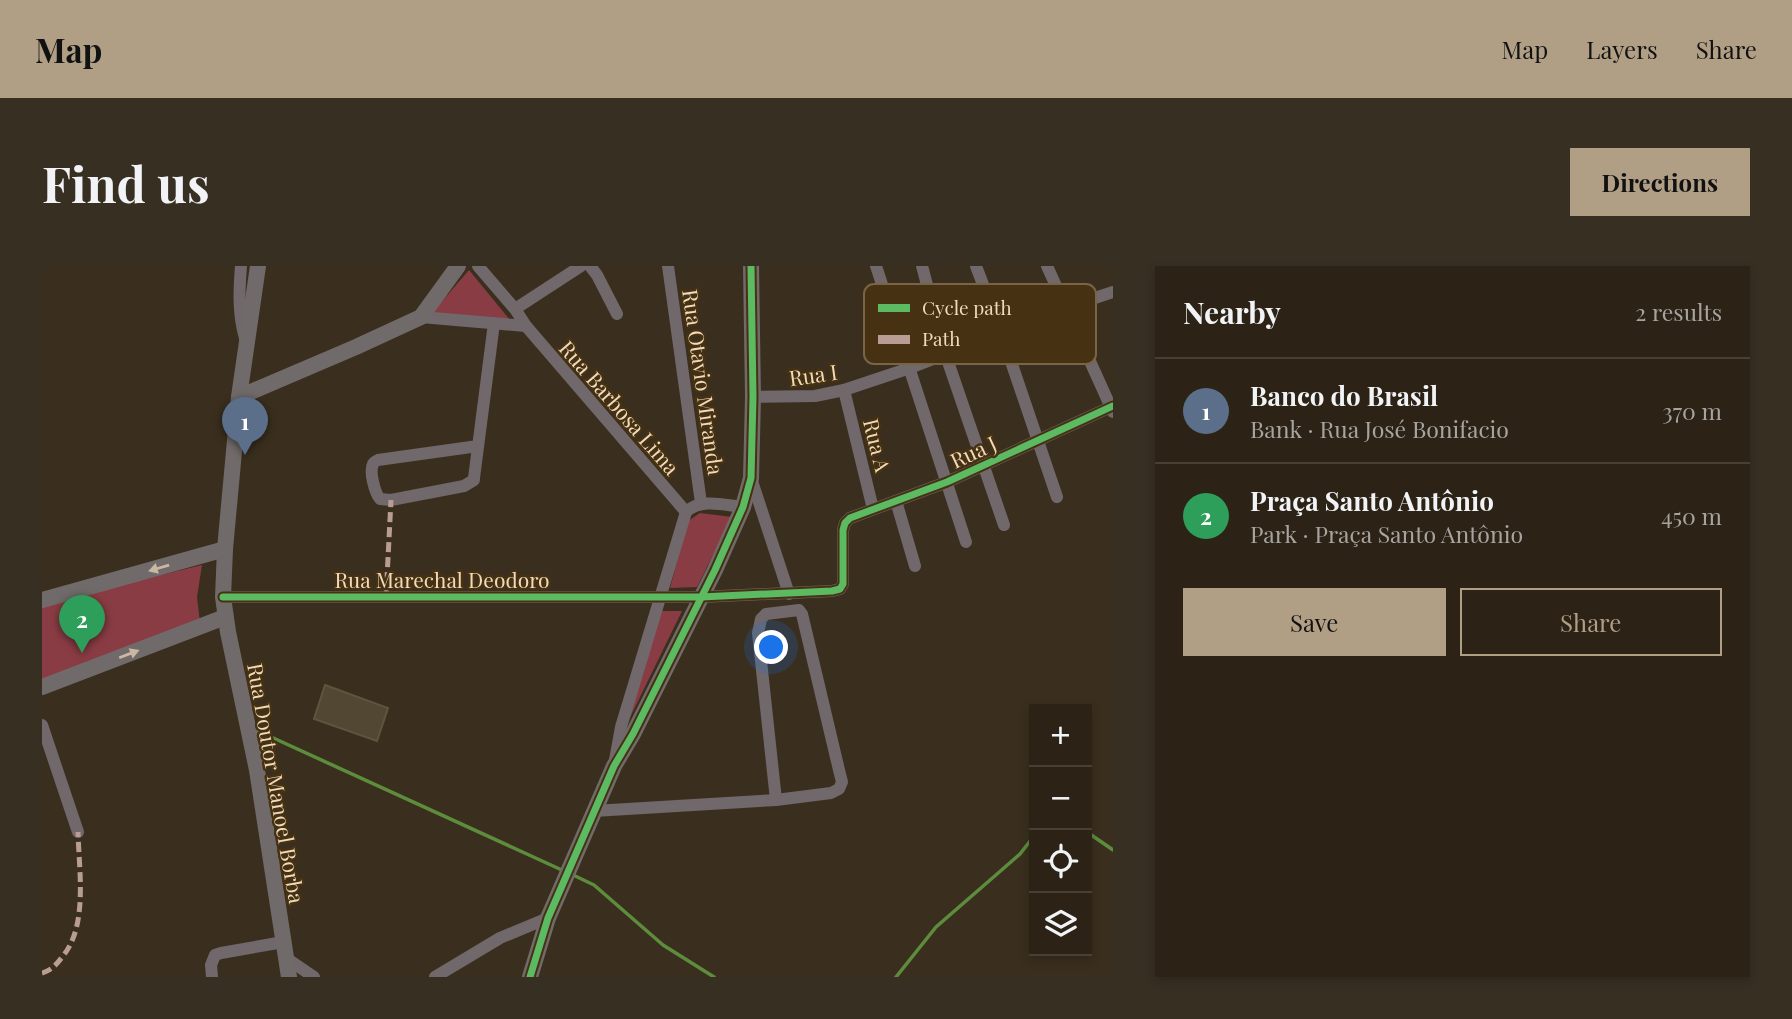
<!DOCTYPE html>
<meta charset="utf-8">
<style>
:root{--surface:#2c2316;--page:#382f23;--text:#f1f3f6;--muted:#a6a4a1;--line:#484035;--accent:#b09e85}
body{margin:0;font-family:"Playfair Display",serif;background:var(--page);color:var(--text)}
.controls{position:absolute;right:21px;bottom:21px;display:grid;overflow:hidden;border-radius:0px;box-shadow:0 4px 10px #0003}
.controls button{width:63px;height:63px;display:grid;place-items:center;padding:0;border:0;border-bottom:2px solid var(--line);background:var(--surface);color:var(--text);font:35px sans-serif}
.you{position:absolute;left:730px;top:382px;width:24px;height:24px;margin:-18px;border:5px solid #fff;border-radius:50%;background:#1a73e8;box-shadow:0 0 0 10px #1a73e833}
.badge{display:grid;place-items:center;width:46px;height:46px;border-radius:50%;background:var(--accent);color:#fff;font-size:23px;font-weight:700}
.pin{position:absolute;translate:-50% -58px;filter:drop-shadow(0 2px 4px #0008)}
.pin::after{content:'';position:absolute;top:37px;width:24px;height:21px;background:inherit;clip-path:polygon(0 0,100% 0,50% 100%)}
.list{margin:0;padding:0;list-style:none}
h2{display:flex;justify-content:space-between;align-items:center;height:91px;margin:0;padding:0 28px;font-size:30px}
h2 small{font-size:23px;font-weight:400;color:var(--muted)}
.list li{display:grid;grid-template-columns:46px 1fr auto;gap:21px;align-items:center;box-sizing:border-box;height:105px;padding:0 28px;border-top:2px solid var(--line)}
.list b{display:block;font-size:26px;white-space:nowrap}
.list p{margin:0;font-size:23px;white-space:nowrap;color:var(--muted)}
.list em{font-size:23px;font-style:normal;color:var(--muted)}
.actions{display:flex;gap:14px;padding:21px 28px}
.actions a{flex:1;padding:16px 0;border:2px solid var(--accent);border-radius:0px;text-align:center;font-size:24px;color:var(--accent)}
.actions .main{background:var(--accent);color:#111}
.icon{flex:none;width:38px;height:38px;fill:none;stroke:currentColor;stroke-width:2;stroke-linecap:round;stroke-linejoin:round}
.map{position:relative;flex:none;width:1071px;height:711px;overflow:hidden;border-radius:0px}
header{display:flex;align-items:center;gap:42px;box-sizing:border-box;height:98px;padding:0 35px;background:var(--accent);color:#111}
header strong{font-size:33px}
nav{display:flex;gap:38px;margin-inline-start:auto;font-size:24px}
.intro{display:flex;align-items:center;justify-content:space-between;box-sizing:border-box;height:168px;padding:0 42px}
h1{margin:0;font-size:49px}
.button{padding:18px 32px;border-radius:0px;background:var(--accent);color:#111;font-size:24px;font-weight:700}
main{display:flex;gap:42px;padding:0 42px}
aside{flex:1;background:var(--surface);border-radius:0px;box-shadow:0 4px 10px #0003}
.map>svg:first-child{display:block}
.green{fill:#8a3c44}
.lines{fill:none;stroke-linecap:round;stroke-linejoin:round}
.stream{stroke:#5d8c3c;stroke-width:3.5}
.building{fill:#524733;stroke:#5e553e;stroke-width:2}
.street{stroke:#70686a;stroke-width:12}
.secondary{stroke:#716a6a;stroke-width:16}
.quiet{stroke:#b99d93;stroke-width:5;stroke-dasharray:10 5;stroke-linecap:butt}
.cycleway-casing{stroke:#463112;stroke-width:11}
.cycleway{stroke:#5cba63;stroke-width:7}
.oneway{fill:#cab8a3}
.labels{text-anchor:middle;dominant-baseline:central;stroke-width:5;stroke-linejoin:round;paint-order:stroke}
.street-label{font-size:21px;fill:#f0dabc;stroke:#463112}
.key{fill:#463112;stroke:#796445;stroke-width:2}
.key-label{font-size:19px;fill:#f0dabc}
</style>
<header>
<strong>Map</strong>
<nav><a>Map</a><a>Layers</a><a>Share</a></nav>
</header>
<div class="intro"><h1>Find us</h1><a class="button">Directions</a></div>
<main>
<div class="map">
<svg width="1071" height="711" viewBox="0 0 1071 711">
<rect width="100%" height="100%" fill="#3a2f1e"/>
<g class="green">
<polygon points="427,4 468,54 390,47"/>
<polygon points="658,247 690,251 655,321 628,322 646,255"/>
<polygon points="160,299 155,331 158,357 0,417 0,338"/>
<polygon points="620,345 640,345 578,472"/>
</g>
<g class="lines">
<g class="stream">
<polyline points="216,465 522,605"/>
<polyline points="1045,566 1071,584"/>
<polyline points="529,608 552,619 621,679 672,711"/>
<polyline points="854,711 894,661 978,588 992,570"/>
</g>
</g>
<polygon class="building" points="283,419 346,442 335,475 272,453"/>
<g class="lines">
<g class="street">
<path d="M199,0C197,25 196,48 203,72"/>
<polyline points="436,0 473,43 484,60 644,246"/>
<polyline points="548,0 555,9 575,48"/>
<polyline points="626,0 659,237"/>
<polyline points="834,0 924,276"/>
<polyline points="880,0 903,87 962,259"/>
<polyline points="934,0 959,66 1015,231"/>
<polyline points="1005,0 1071,146"/>
<polyline points="473,43 539,0"/>
<polyline points="379,51 484,60"/>
<polyline points="802,124 831,243"/>
<polyline points="711,131 773,130 802,124 868,102 1023,42 1071,26"/>
<path d="M436,180L336,194C334,195 332,196 331,198C327,206 333,227 338,233L349,234L422,220L432,214V212L452,57"/>
<polyline points="709,212 747,328"/>
<polyline points="854,235 873,300"/>
<polyline points="181,331 659,331 790,325 798,323 801,318 801,264 803,257 808,252 905,216 1071,140"/>
<polyline points="0,459 36,566"/>
<path d="M573,494L579,461L644,246C659,232 681,239 701,241"/>
<polyline points="552,545 734,534 789,527 797,523 800,516 797,504 760,348 757,344 724,348 719,353 716,367 734,534"/>
<polyline points="244,692 272,711"/>
<polyline points="170,711 169,699 173,689 179,687 241,676"/>
<polyline points="393,711 458,672 506,652"/>
</g>
<g class="secondary">
<polyline points="216,0 197,131 183,283 181,331 186,366 215,504 247,711"/>
<polyline points="197,131 314,81 379,51 416,0"/>
<polyline points="0,334 183,283"/>
<polyline points="0,421 183,351"/>
<polyline points="488,711 506,652 572,500 591,468 673,304 701,241 709,212 711,131 709,0"/>
</g>
<g class="quiet">
<polyline points="344,331 349,234"/>
<path d="M0,707C10,704 14,699 21,690C46,659 37,605 36,566"/>
</g>
<g class="cycleway-casing">
<g id="cycleway">
<polyline points="181,331 659,331 790,325 798,323 801,318 801,264 803,257 808,252 905,216 1071,140"/>
<polyline points="488,711 506,652 572,500 591,468 673,304 701,241 709,212 711,131 709,0"/>
</g>
</g>
<use href="#cycleway" class="cycleway"/>
</g>
<defs><path id="oneway-solid" d="M-6-.8H1V-3.2L6.5 0L1 3.2V.8H-6Z" transform="scale(1.75)"/></defs>
<g class="oneway">
<use href="#oneway-solid" transform="translate(117 302) rotate(164)"/>
<use href="#oneway-solid" transform="translate(87 388) rotate(-21)"/>
</g>
<g class="labels">
<g class="street-label">
<text transform="translate(771 108) rotate(-8)">Rua I</text>
<text transform="translate(662 116) rotate(82)">Rua Otavio Miranda</text>
<text transform="translate(578 141) rotate(49)">Rua Barbosa Lima</text>
<text transform="translate(836 179) rotate(76)">Rua A</text>
<text transform="translate(931 185) rotate(-25)">Rua J</text>
<text x="400" y="313">Rua Marechal Deodoro</text>
<text transform="translate(235 517) rotate(80)">Rua Doutor Manoel Borba</text>
</g>
</g>
<rect x="822" y="18" width="232" height="80" rx="10" class="key"/>
<rect x="836" y="38" width="32" height="8" fill="#5cba63"/>
<rect x="836" y="69" width="32" height="9" fill="#b99d93"/>
<g class="key-label">
<text x="880" y="49">Cycle path</text>
<text x="880" y="80">Path</text>
</g>
</svg>
<div class="controls">
<button>+</button>
<button>−</button>
<button><svg class="icon" aria-label="locate" viewBox="0 0 24 24"><circle cx="12" cy="12" r="6"/><path d="M12 2v4M12 18v4M2 12h4M18 12h4"/></svg></button>
<button><svg class="icon" aria-label="layers" viewBox="0 0 24 24"><path d="M12 4l9 5-9 5-9-5zM3 14l9 5 9-5"/></svg></button>
</div>
<div class="you"></div>
<div class="pin badge" style="left:203px;top:189px;background:#5c6f8a">1</div>
<div class="pin badge" style="left:40px;top:387px;background:#2e9e5b">2</div>
</div>
<aside>
<h2>Nearby<small>2 results</small></h2>
<ul class="list">
<li><span class="badge" style="background:#5c6f8a">1</span><div><b>Banco do Brasil</b><p>Bank · Rua José Bonifacio</p></div><em>370 m</em></li>
<li><span class="badge" style="background:#2e9e5b">2</span><div><b>Praça Santo Antônio</b><p>Park · Praça Santo Antônio</p></div><em>450 m</em></li>
</ul>
<div class="actions"><a class="main">Save</a><a>Share</a></div>
</aside>
</main>
